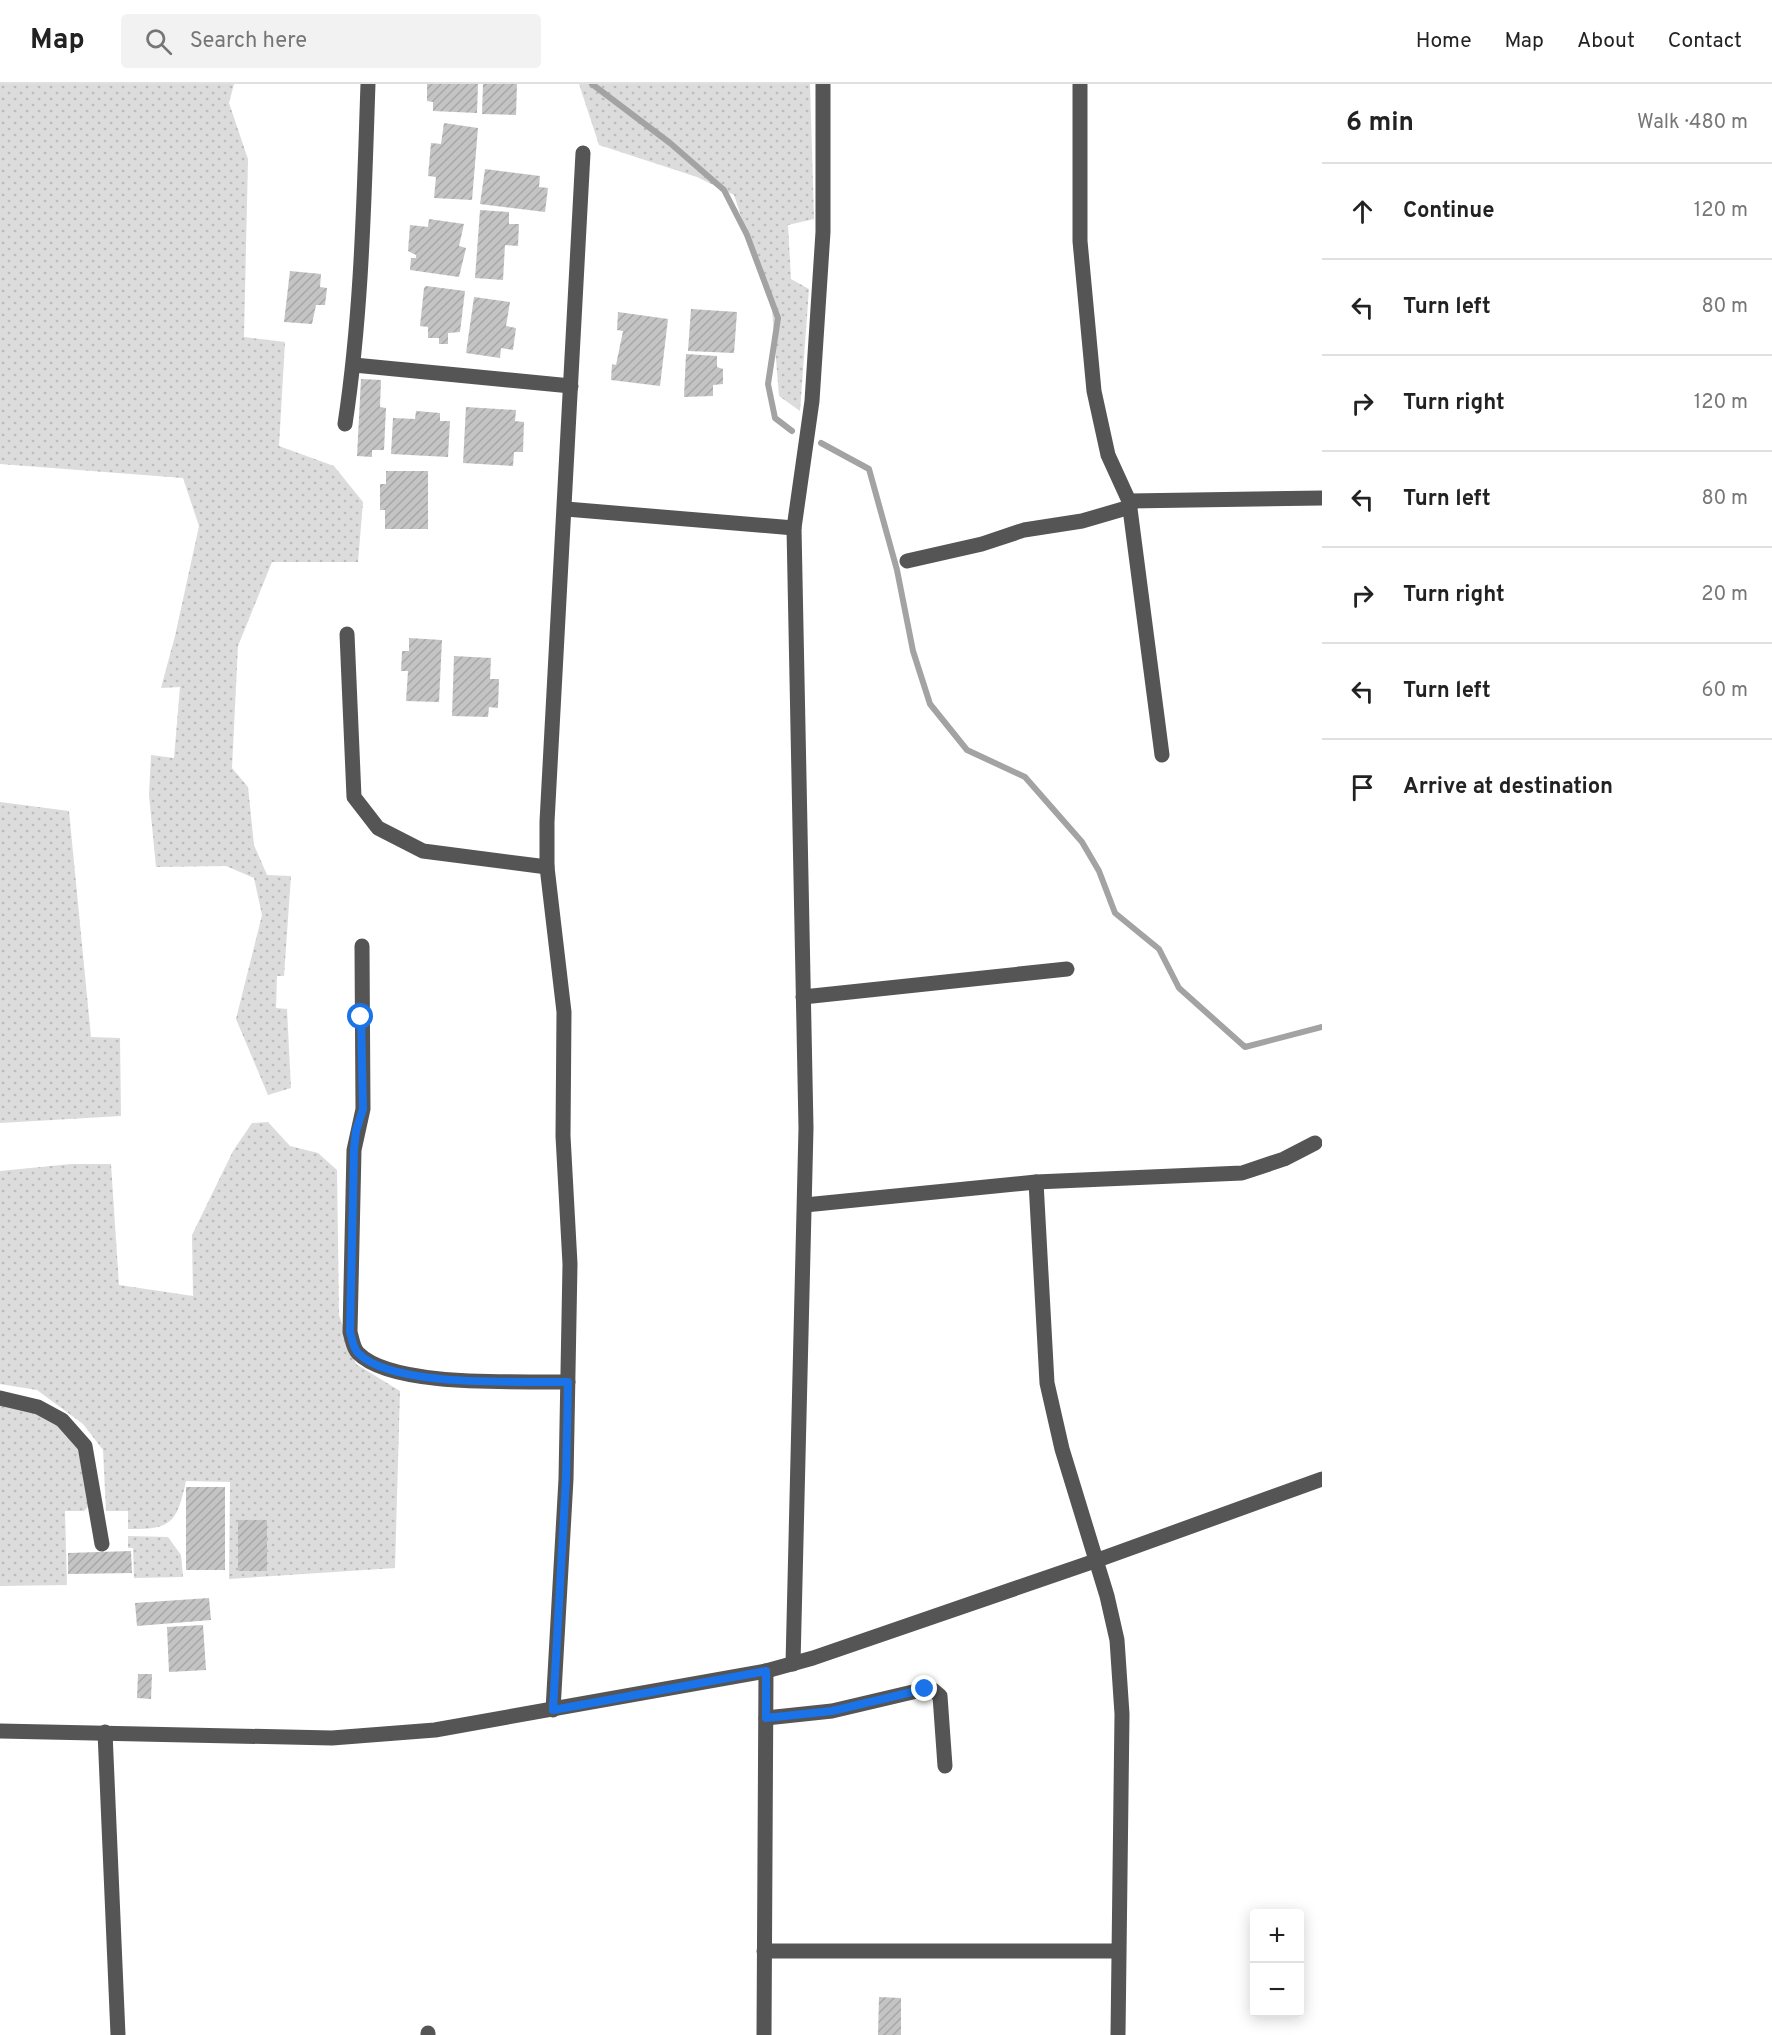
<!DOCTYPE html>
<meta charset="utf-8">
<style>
:root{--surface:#fff;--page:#f2f2f2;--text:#222;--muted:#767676;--line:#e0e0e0}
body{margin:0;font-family:Overpass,sans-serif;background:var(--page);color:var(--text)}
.controls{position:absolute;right:18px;bottom:18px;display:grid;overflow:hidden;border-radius:6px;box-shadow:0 3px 15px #0003}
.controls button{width:54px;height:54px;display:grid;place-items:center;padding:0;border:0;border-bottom:2px solid var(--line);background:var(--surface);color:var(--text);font:30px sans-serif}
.stop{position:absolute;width:18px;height:18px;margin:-14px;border:4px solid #1a73e8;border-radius:50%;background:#fff}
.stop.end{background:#1a73e8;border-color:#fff;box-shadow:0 2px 6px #0008}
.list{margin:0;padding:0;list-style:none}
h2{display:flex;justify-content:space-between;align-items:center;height:78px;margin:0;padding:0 24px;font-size:26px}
h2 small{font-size:20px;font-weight:400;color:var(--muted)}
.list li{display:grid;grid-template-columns:39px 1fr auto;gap:18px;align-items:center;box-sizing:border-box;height:96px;padding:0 24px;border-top:2px solid var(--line)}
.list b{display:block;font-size:22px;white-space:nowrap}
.list em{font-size:20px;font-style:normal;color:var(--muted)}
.icon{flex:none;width:33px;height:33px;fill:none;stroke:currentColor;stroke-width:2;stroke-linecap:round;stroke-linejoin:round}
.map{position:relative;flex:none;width:1322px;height:1951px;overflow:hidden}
header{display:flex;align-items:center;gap:36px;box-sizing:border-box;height:84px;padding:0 30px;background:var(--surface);border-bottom:2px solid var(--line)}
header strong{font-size:28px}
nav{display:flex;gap:33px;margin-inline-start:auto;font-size:21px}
.search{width:420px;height:54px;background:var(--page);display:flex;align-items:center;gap:15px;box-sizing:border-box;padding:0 21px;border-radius:6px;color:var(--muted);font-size:22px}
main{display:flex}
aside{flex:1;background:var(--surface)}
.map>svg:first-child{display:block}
.grass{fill:url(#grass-dots)}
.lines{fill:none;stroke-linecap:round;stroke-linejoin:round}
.stream{stroke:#a3a3a3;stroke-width:6}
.building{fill:url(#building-hatch)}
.minor{stroke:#555;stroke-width:15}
.route{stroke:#1a73e8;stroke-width:8}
</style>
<header>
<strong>Map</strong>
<div class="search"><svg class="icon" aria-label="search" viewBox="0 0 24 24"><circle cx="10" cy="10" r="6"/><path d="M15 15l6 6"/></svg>Search here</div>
<nav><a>Home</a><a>Map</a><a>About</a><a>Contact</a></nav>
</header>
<main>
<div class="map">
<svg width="1322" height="1951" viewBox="0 0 1322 1951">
<defs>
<pattern id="grass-dots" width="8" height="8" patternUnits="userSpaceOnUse" patternTransform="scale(1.5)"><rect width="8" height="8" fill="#dcdcdc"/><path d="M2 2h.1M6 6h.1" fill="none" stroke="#bbb" stroke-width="1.8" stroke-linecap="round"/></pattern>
<pattern id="building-hatch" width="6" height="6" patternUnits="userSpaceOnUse" patternTransform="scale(1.5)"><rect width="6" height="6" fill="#c4c4c4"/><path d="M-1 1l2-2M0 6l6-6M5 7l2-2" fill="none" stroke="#a7a7a7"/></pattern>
</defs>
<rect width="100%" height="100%" fill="#fff"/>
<g class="grass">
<polygon points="0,0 234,0 229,19 248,75 244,253 285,258 279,362 334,382 363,418 358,478 272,478 238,562 232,684 248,703 254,761 267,791 291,792 284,892 277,892 276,924 287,925 291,1004 268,1011 236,935 262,831 254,794 226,782 156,783 149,711 151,671 174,674 180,603 161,604 175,552 199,442 183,394 0,380"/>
<polygon points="579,0 810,0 814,135 788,141 791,195 809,205 800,327 779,312 772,226 734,111 697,93 599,61"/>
<polygon points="0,718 69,727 91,953 120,954 121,1032 0,1039"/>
<path d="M268,1038L290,1062L318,1069L337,1086L339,1231L356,1280L400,1307L395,1484L229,1495L230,1398L186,1397C177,1438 172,1446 128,1445V1427H106L103,1366L83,1340L37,1306L0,1300V1087L71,1080H111L119,1201L193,1212L192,1151L233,1067L252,1039Z"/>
<path d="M0,1318C30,1325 69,1337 81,1370C86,1386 87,1405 90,1421L84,1427H65L67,1501L0,1502Z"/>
<polygon points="128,1452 168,1453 181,1471 183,1493 134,1494 133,1464 128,1464"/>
</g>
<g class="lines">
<g class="stream">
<polyline points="592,0 670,59 724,106 747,151 778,234 768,300 775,334 792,347"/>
<polyline points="821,359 869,385 897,486 913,567 930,620 967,666 1025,693 1082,758 1099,787 1115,829 1159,865 1179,904 1245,963 1322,943"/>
</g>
</g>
<g class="building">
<polygon points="427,0 478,0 477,29 433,27 433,18 427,17"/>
<polygon points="483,0 517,0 516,31 482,30"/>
<polygon points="444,39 478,44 472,116 434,114 436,93 428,92 431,59 441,60"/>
<polygon points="485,85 540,92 539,103 548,104 545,128 480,120"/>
<polygon points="480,126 509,128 509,140 519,140 518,162 505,161 503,196 475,194"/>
<polygon points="429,135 464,140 459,162 466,164 459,193 410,186 411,174 416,174 416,171 408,167 410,141 428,143"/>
<polygon points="290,187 321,190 320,203 327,204 325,221 316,221 312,240 284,238"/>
<polygon points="426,202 465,207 460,248 448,249 448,260 439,260 439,254 428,254 428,243 420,242 424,204"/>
<polygon points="474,213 510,218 506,242 516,244 513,266 501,264 500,274 466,269"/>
<polygon points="691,225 737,228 734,269 688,267"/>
<polygon points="618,228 668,235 660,302 611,296 612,280 616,281 623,247 617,246"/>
<polygon points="686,270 717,272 717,283 723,285 723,300 713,301 713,312 684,313"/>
<polygon points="361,295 381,296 380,323 386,324 384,366 372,366 372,373 357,372"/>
<polygon points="466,323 516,326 515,337 524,338 523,368 514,368 513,382 463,379"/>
<polygon points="416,327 440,329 440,337 450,337 448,373 391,370 393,334 415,335"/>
<polygon points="386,387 428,387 428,445 385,445 385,426 380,426 380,400 386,400"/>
<polygon points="409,554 442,556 439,618 406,617 408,587 401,587 402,567 409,567"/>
<polygon points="454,572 491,574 490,595 499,595 498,624 489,623 488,633 452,632"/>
<rect x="186" y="1403" width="39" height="83"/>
<rect x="238" y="1436" width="29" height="51"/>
<polygon points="131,1467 132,1489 68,1490 68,1469"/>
<polygon points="209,1514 211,1536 137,1542 135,1519"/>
<polygon points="203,1541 206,1586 169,1588 167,1543"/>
<polygon points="138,1590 152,1590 151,1615 137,1614"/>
<polygon points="879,1913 901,1914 901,1951 878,1951"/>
</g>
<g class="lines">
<g class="minor">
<polyline points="1080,0 1080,157 1094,307 1108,371 1129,417 1162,671"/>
<polyline points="354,281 571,302"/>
<path d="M345,340C362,228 364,113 368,0"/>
<polyline points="1129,417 1322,414"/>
<polyline points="566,425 794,444"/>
<polyline points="907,477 982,460 1024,446 1082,437 1130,423"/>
<polyline points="347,550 354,713 378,744 423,767 547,783"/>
<path d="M362,862L363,1025L354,1066L350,1248C352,1254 353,1264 358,1269C392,1304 519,1297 568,1298"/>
<polyline points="803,913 1067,885"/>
<polyline points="1036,1098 1047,1299 1062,1365 1107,1512 1117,1556 1122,1630 1118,1951"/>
<polyline points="805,1121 1036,1098 1242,1089 1284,1075 1315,1059"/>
<polyline points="0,1314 38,1323 62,1336 85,1362 102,1460"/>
<polyline points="793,1580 806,1044 794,444 812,317 823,148 823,0"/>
<polyline points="553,1626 566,1395 570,1180 563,1052 564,928 547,783 547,738 583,69"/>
<polyline points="766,1634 832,1627 917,1607 933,1606 940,1612 945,1682"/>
<polyline points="0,1647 332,1654 435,1646 766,1587 813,1574 1095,1477 1322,1395"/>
<polyline points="105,1648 118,1951"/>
<polyline points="764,1867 1118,1867"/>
<polyline points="428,1949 428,1951"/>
<polyline points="764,1951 766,1587"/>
</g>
</g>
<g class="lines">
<path class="route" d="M361,933L363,1025L356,1047L354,1066L350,1248C352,1254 353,1264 358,1269C392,1304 519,1297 568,1298L566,1395L553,1626L766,1587V1634L832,1627L925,1605"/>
</g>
</svg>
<div class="controls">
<button>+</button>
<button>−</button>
</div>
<div class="stop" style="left:361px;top:933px"></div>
<div class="stop end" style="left:925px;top:1605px"></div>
</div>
<aside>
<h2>6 min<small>Walk · 480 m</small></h2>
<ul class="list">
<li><svg class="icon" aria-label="ahead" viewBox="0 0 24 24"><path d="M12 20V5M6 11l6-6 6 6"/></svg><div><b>Continue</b></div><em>120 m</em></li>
<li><svg class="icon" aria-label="left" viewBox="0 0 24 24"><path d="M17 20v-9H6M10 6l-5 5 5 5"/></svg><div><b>Turn left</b></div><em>80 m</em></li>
<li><svg class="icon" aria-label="right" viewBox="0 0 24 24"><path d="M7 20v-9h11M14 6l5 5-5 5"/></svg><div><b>Turn right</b></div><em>120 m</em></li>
<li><svg class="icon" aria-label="left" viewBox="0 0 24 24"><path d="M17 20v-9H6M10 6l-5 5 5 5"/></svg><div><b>Turn left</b></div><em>80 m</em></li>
<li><svg class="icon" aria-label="right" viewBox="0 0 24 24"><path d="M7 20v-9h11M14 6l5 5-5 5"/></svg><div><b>Turn right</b></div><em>20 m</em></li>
<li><svg class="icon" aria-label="left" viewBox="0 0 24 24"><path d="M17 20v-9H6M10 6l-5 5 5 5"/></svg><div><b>Turn left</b></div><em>60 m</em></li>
<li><svg class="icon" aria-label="arrive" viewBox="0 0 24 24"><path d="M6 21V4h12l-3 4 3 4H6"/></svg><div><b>Arrive at destination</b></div></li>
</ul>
</aside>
</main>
